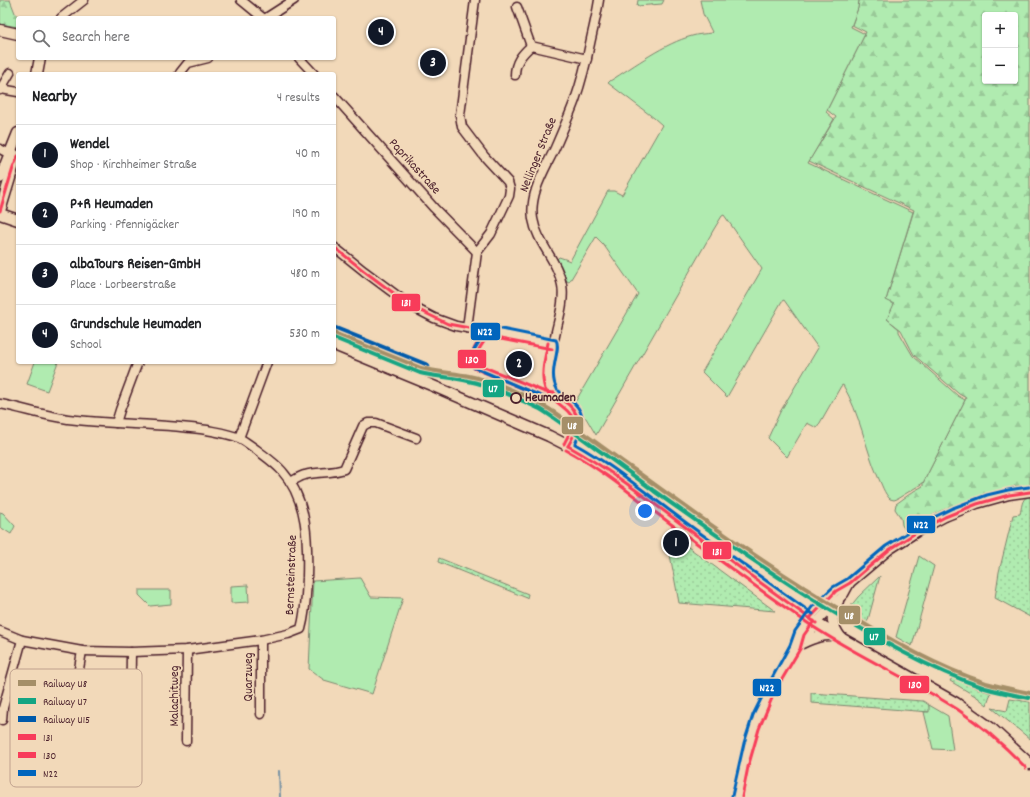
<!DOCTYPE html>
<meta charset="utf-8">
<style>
:root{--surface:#fff;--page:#f2f2f2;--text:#202124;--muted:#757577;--line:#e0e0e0;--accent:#111827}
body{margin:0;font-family:Dekko,sans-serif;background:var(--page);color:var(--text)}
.controls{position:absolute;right:12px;top:12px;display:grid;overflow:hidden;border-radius:4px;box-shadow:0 1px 3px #0004}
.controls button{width:36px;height:36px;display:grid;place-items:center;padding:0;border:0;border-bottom:1px solid var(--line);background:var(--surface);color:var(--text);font:20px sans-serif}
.you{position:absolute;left:645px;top:511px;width:14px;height:14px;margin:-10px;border:3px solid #fff;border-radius:50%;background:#1a73e8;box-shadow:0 0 0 6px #1a73e833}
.badge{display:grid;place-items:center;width:26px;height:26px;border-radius:50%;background:var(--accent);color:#fff;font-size:13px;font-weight:700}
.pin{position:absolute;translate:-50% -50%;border:2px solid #fff;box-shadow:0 1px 4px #0006}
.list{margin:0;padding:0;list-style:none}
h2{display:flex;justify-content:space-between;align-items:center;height:52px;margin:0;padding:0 16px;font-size:17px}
h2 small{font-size:13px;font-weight:400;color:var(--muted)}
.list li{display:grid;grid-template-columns:26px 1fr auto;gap:12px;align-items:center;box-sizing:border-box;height:60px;padding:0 16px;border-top:1px solid var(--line)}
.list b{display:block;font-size:15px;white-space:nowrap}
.list p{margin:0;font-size:13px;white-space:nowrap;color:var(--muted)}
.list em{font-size:13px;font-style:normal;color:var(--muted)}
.icon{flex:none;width:22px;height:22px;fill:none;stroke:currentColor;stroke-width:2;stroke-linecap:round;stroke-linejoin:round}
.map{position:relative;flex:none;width:1030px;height:797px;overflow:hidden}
.search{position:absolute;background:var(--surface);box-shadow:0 1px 3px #0004;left:16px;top:16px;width:320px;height:44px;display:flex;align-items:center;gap:10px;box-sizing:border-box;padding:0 14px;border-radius:4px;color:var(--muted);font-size:15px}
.panel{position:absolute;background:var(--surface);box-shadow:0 1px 3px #0004;left:16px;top:72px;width:320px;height:292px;border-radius:4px}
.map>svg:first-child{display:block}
.grass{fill:url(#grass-dots);stroke:#7d856e}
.forest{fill:url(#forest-firs);stroke:#7d856e;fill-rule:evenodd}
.green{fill:#b0ebb0;stroke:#7d856e}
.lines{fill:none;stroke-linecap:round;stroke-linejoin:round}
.stream{stroke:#7691a4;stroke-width:2}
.minor-casing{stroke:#4a1f2b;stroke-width:11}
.major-casing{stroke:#4a1f2b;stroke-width:13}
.minor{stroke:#f2d9b9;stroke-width:8}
.major{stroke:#f2d9b9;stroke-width:10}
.bus-1-casing{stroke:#f2d9b9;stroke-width:6}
.bus-2-casing{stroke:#f2d9b9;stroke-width:6}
.bus-3-casing{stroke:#f2d9b9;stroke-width:6}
.bus-1{stroke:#f83c5a;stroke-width:3}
.bus-2{stroke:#f83c5a;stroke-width:3}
.bus-3{stroke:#0065bd;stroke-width:3}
.rail-1-casing{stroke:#f2d9b9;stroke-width:7}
.rail-2-casing{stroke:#f2d9b9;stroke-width:7}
.rail-3-casing{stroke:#f2d9b9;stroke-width:7}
.rail-1{stroke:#a58f68;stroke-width:4}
.rail-2{stroke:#14a583;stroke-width:4}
.rail-3{stroke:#005aab;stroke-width:4}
.stop-dot{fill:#f2d9b9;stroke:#4a1f2b;stroke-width:2}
.labels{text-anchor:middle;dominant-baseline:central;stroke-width:3.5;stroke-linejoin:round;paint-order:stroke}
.street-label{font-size:13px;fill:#4a1f2b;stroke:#f2d9b9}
.stop-label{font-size:13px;font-weight:bold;fill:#4a1f2b;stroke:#f2d9b9;text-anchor:start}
.key{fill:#f2d9b9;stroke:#c0a18e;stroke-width:1}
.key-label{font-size:11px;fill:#4a1f2b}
.line-badge{stroke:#f2d9b9;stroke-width:1.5}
.badge-label{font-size:11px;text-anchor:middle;font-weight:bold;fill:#fff}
</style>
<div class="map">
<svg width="1030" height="797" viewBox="0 0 1030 797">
<defs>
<pattern id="grass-dots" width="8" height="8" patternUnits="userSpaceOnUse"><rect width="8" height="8" fill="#b0ebb0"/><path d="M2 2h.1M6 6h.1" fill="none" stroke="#99c998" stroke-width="1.8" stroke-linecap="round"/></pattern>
<pattern id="forest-firs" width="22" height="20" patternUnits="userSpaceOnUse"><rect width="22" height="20" fill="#b0ebb0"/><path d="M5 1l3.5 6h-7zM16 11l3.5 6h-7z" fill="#99c998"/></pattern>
</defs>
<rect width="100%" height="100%" fill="#f2d9b9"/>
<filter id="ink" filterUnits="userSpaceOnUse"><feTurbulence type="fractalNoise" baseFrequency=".025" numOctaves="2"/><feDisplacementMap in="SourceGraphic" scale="8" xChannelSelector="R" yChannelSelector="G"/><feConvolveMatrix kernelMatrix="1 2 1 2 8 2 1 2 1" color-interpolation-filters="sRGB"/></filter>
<g filter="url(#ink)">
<g class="grass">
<path d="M1028,496H1030V617L995,598L999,572L1013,515L1020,514C1022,507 1021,500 1028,496Z"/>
<polygon points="672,540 679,541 684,544 775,611 679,603 668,544"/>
<polygon points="439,558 528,594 527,598 438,562"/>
<polygon points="880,576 868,620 867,622 850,613 850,607 858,597"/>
<polygon points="952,678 981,690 991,693 987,705 977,697 950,681"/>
<polygon points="811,693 923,701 929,705 930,712 811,703"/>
<polygon points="1010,699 1030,702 1030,739 992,708 1007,711"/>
</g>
<g class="forest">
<polygon points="0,0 10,0 15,13 21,18 18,18 18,27 0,24"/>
<path d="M859,0H1030V486H1015L971,499L940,511L905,530L902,525L901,518L895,509L896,504L914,491L923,486V483L966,398L959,394L914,355L901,330L887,319L886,300L914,210L809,161L836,117L827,110L866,32L852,25L858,8ZM985,15H1015V81H985Z"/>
</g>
<g class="green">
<polygon points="638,0 664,0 662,4 637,6"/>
<path d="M700,0H859L858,8L851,27L865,34L826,112L834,119L808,163L913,212L886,300L894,304L887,319L899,329V332L913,356L958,396L965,400L923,483L897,499L894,500L890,499C884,493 882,485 878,477C865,447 860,414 843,385L841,386L817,428L807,423L787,457L768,438L780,412L818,348L784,300L782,301L727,397L702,372L762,269L724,215L722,216L714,229L596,435L586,418L584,417L581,410L574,404L638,294L603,244L596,237L571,279L569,282L565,280L556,260L559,257L565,259L570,261L608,191H614L622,195L662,125L654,118L608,83L610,81C634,66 665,43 692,36C698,34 705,34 711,33L712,32L703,14Z"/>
<polygon points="35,362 58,362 47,391 27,384"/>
<polygon points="0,512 3,513 15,526 11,534 0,527"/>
<polygon points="919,556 934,566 912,646 896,637"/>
<polygon points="360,578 371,597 403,598 372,694 324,680 309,669 313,581"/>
<polygon points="248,585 249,602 231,603 231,586"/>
<polygon points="139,590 171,590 171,604 150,606 139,595"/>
<polygon points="929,705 948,716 953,750 933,749 924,712 929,712"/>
</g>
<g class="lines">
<polyline class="stream" points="279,771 280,797"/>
<g class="minor-casing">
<g id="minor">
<polyline points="241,0 263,18"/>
<polyline points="517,7 531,46 587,59"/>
<polyline points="61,18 84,0"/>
<polyline points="266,18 294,0"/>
<polyline points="299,58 314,74"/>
<polyline points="180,73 188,63 208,58"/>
<path d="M515,75C515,62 522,54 531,46"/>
<polyline points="1,89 18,92"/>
<polyline points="0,90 10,73"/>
<polyline points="334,96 434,208 477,252"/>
<polyline points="0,149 10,154 14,153"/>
<polyline points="334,247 364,271 411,306 434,318 456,326 553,344"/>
<polyline points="467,328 477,252 491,234 509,196 510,189 508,182 484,156 462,127 460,115 475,0"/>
<path d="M0,404C26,409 51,418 77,420C120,425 164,423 207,430C217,432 230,434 239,438C245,441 251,446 257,450C266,457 275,463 282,471C308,500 308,542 307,578C306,596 306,611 301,629L288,634L261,640L187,650L131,652L82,651L22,640L0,631"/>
<polyline points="116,423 120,410 138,362"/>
<polyline points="239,438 267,362"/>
<path d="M568,446C571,440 575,433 577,427C583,404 552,403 549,381C548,374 550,366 551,360C552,352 553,344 555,336C558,321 565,301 562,285C558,261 537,243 533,219C529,193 545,170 555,148C562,132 569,116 575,100C582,80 587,59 591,39C594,26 597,13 599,0"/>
<path d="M290,482C295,480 300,476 305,475C317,471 331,474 344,469L363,426L368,423H376L416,438"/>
<polyline points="810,618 836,591 850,583 889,550 917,532 945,517 977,504 1009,495 1030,492"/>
<polyline points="816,623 844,594 850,583"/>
<polyline points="261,714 261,640"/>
<polyline points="2,720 3,708 22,640"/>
<polyline points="67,740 82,651"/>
<polyline points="130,740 131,652"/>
<polyline points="186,741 187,650"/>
</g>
</g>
<g class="major-casing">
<g id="major">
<polyline points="0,30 18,34"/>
<polyline points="37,74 40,58"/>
<polyline points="0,178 18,133"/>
<polyline points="0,211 13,168 18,156"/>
<polyline points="0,214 18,220"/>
<polyline points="334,345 431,385 505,417 549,436 584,454 626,483 718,552 816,623 841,638 956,703 991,728 1030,764"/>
<path d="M838,601C830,615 831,625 841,638"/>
<path d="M802,643C813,638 825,633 837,636"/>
<polyline points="795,647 799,633 810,618"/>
<polyline points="737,797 749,744 754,727 771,689 795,647 807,636 816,623"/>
</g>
</g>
<use href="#minor" class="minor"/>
<use href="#major" class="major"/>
<g class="bus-1-casing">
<g id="bus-1">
<polyline points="0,211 13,168 18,156"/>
<polyline points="334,247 364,271 411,306 448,324 491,332"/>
<path d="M491,332C485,341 473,353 477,364L545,392L554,393"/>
<path d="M554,393C559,398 564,401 569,405C584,418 576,432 568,446"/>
<path d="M568,446C611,470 649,500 688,529C730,561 773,592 816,623"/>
<polyline points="810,618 836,591 850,583 889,550 917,532 945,517 977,504 1009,495 1030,492"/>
</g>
</g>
<g class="bus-2-casing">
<g id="bus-2">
<path d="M487,329C480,340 466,354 474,368L543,397L553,398"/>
<polyline points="490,337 552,349"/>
<path d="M548,343C545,358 540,374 545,389C550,401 573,410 573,421C573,429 567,437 564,444"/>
<path d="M566,450C601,469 631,494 663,518C712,555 761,591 812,626C859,657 910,679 957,709C982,726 1005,746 1026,768"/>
<polyline points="742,797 748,767 759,729 775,691 800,649 804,635 814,621"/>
</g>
</g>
<g class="bus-3-casing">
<g id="bus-3">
<path d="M559,391C564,396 569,399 574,403C588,417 582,429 575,444C609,463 638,487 669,510C717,546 765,580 813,614"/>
<path d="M551,398L543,397L473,367L471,362V357L474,350L487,329L492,327L556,340C562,349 547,372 557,389"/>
<polyline points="732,796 744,743 753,715 767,687 790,645 795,631 812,607 833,587 847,579 886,546 928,520 953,508 987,495 1008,490 1029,487"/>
</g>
</g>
<use href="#bus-1" class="bus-1"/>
<use href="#bus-2" class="bus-2"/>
<use href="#bus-3" class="bus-3"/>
<g class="rail-1-casing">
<path id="rail-1" d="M334,333L421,368C437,372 453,373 469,376C495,381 521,393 544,406C555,412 565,420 576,428C596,442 616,457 636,471C706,522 776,572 851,616C894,642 938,667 986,683C1000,687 1015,690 1030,693"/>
</g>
<g class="rail-2-casing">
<path id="rail-2" d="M334,338L420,373C436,377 452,377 468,381C493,386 517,398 540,409C552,416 563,425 575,433C601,452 628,471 654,491C710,531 767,571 825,607C876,638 928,669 985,688C999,692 1014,695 1029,698"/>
</g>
<g class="rail-3-casing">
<polyline id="rail-3" points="336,328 428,365"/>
</g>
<use href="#rail-1" class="rail-1"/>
<use href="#rail-2" class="rail-2"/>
<use href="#rail-3" class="rail-3"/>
</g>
</g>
<circle class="stop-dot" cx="516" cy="398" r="5"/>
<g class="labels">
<g class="street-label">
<text transform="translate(539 155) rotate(-68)">Nellinger Straße</text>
<text transform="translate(414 167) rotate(48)">Paprikastraße</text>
<text transform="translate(292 575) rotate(-88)">Bernsteinstraße</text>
<text transform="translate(249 677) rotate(-90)">Quarzweg</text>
<text transform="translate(175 696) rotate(-90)">Malachitweg</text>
</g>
<g class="stop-label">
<text x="525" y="398">Heumaden</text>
</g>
</g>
<rect x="10" y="669" width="132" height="118" rx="6" class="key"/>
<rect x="18" y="680" width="18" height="6" fill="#a58f68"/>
<rect x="18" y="698" width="18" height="6" fill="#14a583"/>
<rect x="18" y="716" width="18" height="6" fill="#005aab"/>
<rect x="18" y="734" width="18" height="6" fill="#f83c5a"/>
<rect x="18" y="752" width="18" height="6" fill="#f83c5a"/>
<rect x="18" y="770" width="18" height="6" fill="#0065bd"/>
<g class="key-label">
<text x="43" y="687">Railway U8</text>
<text x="43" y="705">Railway U7</text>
<text x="43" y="723">Railway U15</text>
<text x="43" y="741">131</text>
<text x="43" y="759">130</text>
<text x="43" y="777">N22</text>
</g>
<g class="line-badge">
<rect x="391" y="293" width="30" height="19" rx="4" fill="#f83c5a"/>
<rect x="470" y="322" width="31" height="19" rx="4" fill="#0065bd"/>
<rect x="457" y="349" width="30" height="20" rx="4" fill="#f83c5a"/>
<rect x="482" y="379" width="23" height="19" rx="4" fill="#14a583"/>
<rect x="561" y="416" width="23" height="19" rx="4" fill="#a58f68"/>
<rect x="906" y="515" width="30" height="19" rx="4" fill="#0065bd"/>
<rect x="702" y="541" width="30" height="19" rx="4" fill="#f83c5a"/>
<rect x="838" y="605" width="23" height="20" rx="4" fill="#a58f68"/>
<rect x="863" y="627" width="23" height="19" rx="4" fill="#14a583"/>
<rect x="899" y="675" width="31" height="19" rx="4" fill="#f83c5a"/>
<rect x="752" y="678" width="30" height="19" rx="4" fill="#0065bd"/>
</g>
<g class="badge-label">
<text x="406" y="306">131</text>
<text x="485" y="335">N22</text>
<text x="472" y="363">130</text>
<text x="493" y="392">U7</text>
<text x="572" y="429">U8</text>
<text x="921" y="528">N22</text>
<text x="717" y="555">131</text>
<text x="849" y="619">U8</text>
<text x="874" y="640">U7</text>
<text x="915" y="688">130</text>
<text x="767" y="691">N22</text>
</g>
</svg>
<div class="controls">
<button>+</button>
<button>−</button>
</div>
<div class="you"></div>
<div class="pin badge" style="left:676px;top:543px">1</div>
<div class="pin badge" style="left:519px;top:364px">2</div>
<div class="pin badge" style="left:433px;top:63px">3</div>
<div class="pin badge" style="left:381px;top:32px">4</div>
<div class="search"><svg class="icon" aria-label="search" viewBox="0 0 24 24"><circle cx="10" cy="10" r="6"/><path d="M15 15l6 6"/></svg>Search here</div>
<section class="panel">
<h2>Nearby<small>4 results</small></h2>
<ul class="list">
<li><span class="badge">1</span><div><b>Wendel</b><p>Shop · Kirchheimer Straße</p></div><em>40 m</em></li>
<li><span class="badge">2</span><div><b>P+R Heumaden</b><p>Parking · Pfennigäcker</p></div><em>190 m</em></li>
<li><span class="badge">3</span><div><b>albaTours Reisen-GmbH</b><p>Place · Lorbeerstraße</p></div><em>480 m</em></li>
<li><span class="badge">4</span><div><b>Grundschule Heumaden</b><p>School</p></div><em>530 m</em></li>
</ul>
</section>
</div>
